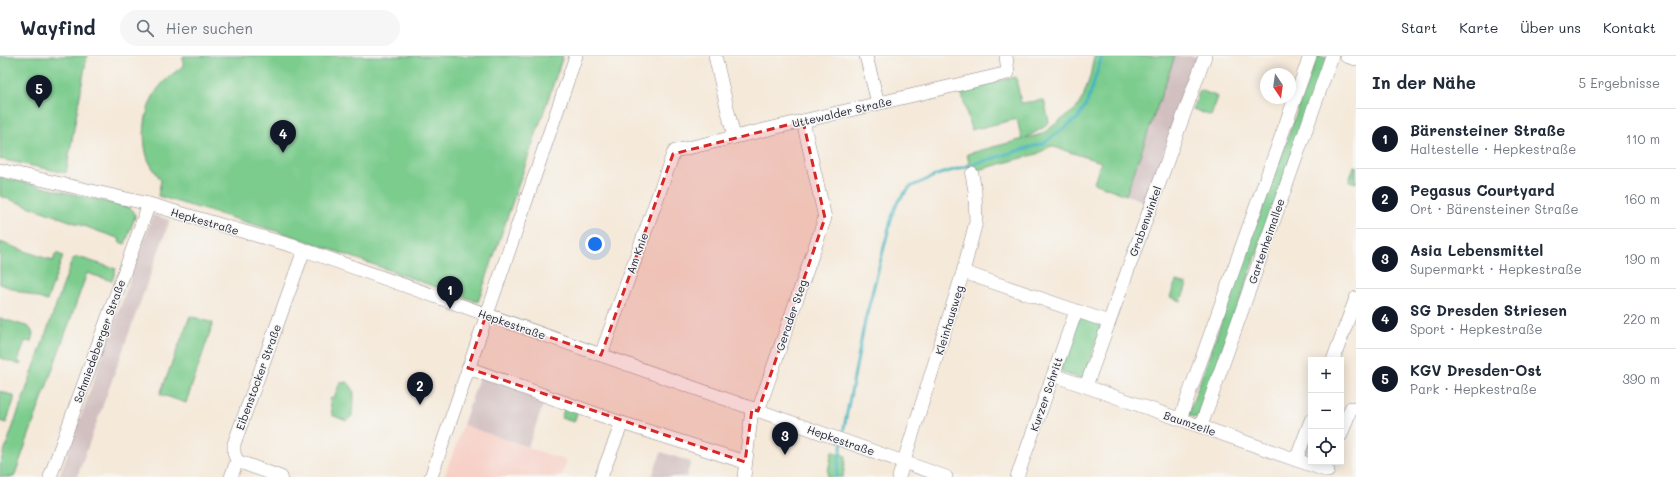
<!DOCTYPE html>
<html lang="de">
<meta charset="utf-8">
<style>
:root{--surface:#fff;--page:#f6f6f7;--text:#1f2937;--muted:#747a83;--line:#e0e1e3;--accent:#111827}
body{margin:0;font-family:Mali,sans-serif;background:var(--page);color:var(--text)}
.controls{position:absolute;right:12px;bottom:12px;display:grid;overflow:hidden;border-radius:0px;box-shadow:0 2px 10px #0003}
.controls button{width:36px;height:36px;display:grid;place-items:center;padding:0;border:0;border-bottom:1px solid var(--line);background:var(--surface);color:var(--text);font:20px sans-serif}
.compass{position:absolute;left:1260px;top:12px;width:36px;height:36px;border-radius:50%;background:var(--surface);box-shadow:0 2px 10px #0003;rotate:167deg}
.you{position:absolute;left:595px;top:188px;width:14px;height:14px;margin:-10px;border:3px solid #fff;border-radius:50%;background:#1a73e8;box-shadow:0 0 0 6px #1a73e833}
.badge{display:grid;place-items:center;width:26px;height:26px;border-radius:50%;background:var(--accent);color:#fff;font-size:13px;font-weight:700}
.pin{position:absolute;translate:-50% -33px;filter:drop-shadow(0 1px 2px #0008)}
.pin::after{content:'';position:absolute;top:21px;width:14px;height:12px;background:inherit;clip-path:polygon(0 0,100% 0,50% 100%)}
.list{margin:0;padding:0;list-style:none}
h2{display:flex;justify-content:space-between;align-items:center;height:52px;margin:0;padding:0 16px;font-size:17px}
h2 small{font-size:13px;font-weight:400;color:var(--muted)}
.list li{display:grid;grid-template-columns:26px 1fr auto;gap:12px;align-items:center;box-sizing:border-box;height:60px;padding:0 16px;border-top:1px solid var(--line)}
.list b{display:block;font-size:15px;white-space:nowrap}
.list p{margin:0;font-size:13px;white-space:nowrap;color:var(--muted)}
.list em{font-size:13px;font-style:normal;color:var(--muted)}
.icon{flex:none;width:22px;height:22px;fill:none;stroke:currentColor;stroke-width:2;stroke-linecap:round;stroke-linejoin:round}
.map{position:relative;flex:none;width:1356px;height:421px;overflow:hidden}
header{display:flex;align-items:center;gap:24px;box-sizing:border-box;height:56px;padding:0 20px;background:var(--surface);border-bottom:1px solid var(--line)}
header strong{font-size:19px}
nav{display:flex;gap:22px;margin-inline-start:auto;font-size:14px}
.search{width:280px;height:36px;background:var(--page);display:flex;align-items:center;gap:10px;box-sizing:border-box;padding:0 14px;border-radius:22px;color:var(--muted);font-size:15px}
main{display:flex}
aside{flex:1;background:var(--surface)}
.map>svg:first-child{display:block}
.built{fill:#f7d1c8}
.industrial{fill:#d2bfc0}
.green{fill:#7ccc8d;stroke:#4f7764}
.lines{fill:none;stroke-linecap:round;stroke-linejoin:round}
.stream{stroke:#46b5c0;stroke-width:3}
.minor-casing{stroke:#8c868a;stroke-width:14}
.minor{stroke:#fff;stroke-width:13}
.marked{fill:#d62828;fill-opacity:0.2;stroke:#d62828;stroke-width:3;stroke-dasharray:8 5;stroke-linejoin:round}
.labels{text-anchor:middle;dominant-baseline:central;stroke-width:3;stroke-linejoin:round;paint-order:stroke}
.street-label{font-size:11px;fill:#22223b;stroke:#f6f6f2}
</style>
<header>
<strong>Wayfind</strong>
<div class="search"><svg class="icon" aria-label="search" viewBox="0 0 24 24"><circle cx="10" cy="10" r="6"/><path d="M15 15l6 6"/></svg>Hier suchen</div>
<nav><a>Start</a><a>Karte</a><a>Über uns</a><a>Kontakt</a></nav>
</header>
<main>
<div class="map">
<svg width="1356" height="421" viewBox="0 0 1356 421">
<rect width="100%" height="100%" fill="#f6f6f2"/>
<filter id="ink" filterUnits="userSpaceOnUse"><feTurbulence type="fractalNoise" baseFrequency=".025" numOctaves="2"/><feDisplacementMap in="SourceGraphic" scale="8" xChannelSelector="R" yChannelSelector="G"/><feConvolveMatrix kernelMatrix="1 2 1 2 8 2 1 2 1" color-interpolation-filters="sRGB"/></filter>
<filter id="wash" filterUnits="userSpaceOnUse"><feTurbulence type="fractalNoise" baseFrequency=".012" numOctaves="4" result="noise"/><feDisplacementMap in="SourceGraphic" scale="16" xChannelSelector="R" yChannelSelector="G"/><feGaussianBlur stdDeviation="0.9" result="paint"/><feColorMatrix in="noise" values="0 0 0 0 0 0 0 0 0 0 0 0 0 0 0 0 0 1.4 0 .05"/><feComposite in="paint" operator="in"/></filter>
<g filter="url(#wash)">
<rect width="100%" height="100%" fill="#f5e9d9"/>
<polygon class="built" points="463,369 567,405 561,421 444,421"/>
<g class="industrial">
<polygon points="1175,0 1199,0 1146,146 1126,139"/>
<polygon points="153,159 170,164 77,421 59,421"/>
<polygon points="480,318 546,341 528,391 463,369"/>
<polygon points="661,396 691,406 686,421 652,421"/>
</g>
<g class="green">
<polygon points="0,0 87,0 66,117 0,103"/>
<path d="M183,0H563L478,246L296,181L158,140L161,124C156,117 149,108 147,100C141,79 145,51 157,34C164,24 174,17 183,10Z"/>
<polygon points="1094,0 1175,0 1126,139 1094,127 1101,106 1051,90 1037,98 971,116 967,98 1042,78 1076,53 1083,41 1090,21"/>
<polygon points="1317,0 1327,2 1198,362 1188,359"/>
<polygon points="1016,21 1021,47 1044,44 1049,66 1046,70 1022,84 1017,63 971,74 961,34"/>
<polygon points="1200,34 1218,41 1211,60 1193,53"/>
<polygon points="1354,110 1356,110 1356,127 1349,125"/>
<path d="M0,121L128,151C133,154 135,155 135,161L125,188L119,186L120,183L0,140Z"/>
<polygon points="0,186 53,205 56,197 63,200 47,245 0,228"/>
<polygon points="78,201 116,213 112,225 87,217 14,421 0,421 0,407 71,207 73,203"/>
<polygon points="1176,225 1187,228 1181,245 1170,241"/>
<polygon points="190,260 213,267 186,347 160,338"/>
<polygon points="0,262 29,271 33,277 31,286 25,285 18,305 21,307 20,309 0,302"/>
<polygon points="1082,262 1101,269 1085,321 1081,323 1063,317 1060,313 1078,263"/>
<path d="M347,326C359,336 352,347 352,360L346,365L332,359L330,343L334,341L340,327Z"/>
<polygon points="0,335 14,340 14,344 6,367 0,365"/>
<polygon points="565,351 578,355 574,366 561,362"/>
<polygon points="1311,380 1311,403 1307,402 1304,398"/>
<polygon points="832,395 846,400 843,421 827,421"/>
</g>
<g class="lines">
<g class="stream">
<polyline points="842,382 865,265 892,160 898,145 910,131 937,119 1044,87 1078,62 1088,45 1102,0"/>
<polyline points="836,421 842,387"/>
</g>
</g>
</g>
<g filter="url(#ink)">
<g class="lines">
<g class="minor-casing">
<g id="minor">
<polyline points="715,0 734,81"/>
<polyline points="866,0 878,47"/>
<polyline points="1346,0 1356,3"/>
<polyline points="0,114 149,148 293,190 946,421"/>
<polyline points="963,216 1109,266"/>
<polyline points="601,299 673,98 675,95 1008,17 1006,0"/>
<polyline points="1333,304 1356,242"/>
<polyline points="468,312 622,367 745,406"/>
<polyline points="1053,319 1328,415"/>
<polyline points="1086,330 1205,0"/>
<polyline points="758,355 825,162 803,65"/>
<polyline points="1180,363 1310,0"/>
<polyline points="1201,370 1332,0"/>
<polyline points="1341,379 1351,352"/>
<polyline points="1296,404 1311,364"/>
<polyline points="50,421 149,148"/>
<polyline points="231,421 237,405"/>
<polyline points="281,421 237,405 234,397 234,388 304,194"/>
<polyline points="431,421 576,0"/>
<polyline points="601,421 622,367"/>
<polyline points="744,421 752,353"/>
<polyline points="899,421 963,216 976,166 975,135 972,118"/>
<polyline points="1017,421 1076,255"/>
</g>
</g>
<use href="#minor" class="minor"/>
</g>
</g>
<path class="marked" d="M803,65L825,162L758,355L752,353L745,406L468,312L486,259L601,299L673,98Z"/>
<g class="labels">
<g class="street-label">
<text transform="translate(842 56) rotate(-13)">Uttewalder Straße</text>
<text transform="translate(205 165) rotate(16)">Hepkestraße</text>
<text transform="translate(1145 165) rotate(-70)">Grabenwinkel</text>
<text transform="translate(1266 185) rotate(-71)">Gartenheimallee</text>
<text transform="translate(637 197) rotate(-70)">Am Knie</text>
<text transform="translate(791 259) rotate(-71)">Gerader Steg</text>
<text transform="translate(949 264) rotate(-73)">Kleinhausweg</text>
<text transform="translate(512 268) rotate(19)">Hepkestraße</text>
<text transform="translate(99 285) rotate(-70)">Schmiedeberger Straße</text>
<text transform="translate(258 321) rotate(-70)">Eibenstocker Straße</text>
<text transform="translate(1046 338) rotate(-71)">Kurzer Schritt</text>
<text transform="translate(1190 367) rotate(19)">Baumzeile</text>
<text transform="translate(841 384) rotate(19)">Hepkestraße</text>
</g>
</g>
</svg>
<div class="controls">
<button>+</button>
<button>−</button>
<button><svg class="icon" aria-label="locate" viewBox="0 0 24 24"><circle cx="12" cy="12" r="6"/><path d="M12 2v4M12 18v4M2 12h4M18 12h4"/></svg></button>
</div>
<svg class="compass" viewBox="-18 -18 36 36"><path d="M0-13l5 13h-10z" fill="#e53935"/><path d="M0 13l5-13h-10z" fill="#747a83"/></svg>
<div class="you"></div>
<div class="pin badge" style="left:450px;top:253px">1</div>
<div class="pin badge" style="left:420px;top:349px">2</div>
<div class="pin badge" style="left:785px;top:399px">3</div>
<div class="pin badge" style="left:283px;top:97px">4</div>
<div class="pin badge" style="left:39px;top:52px">5</div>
</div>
<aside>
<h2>In der Nähe<small>5 Ergebnisse</small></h2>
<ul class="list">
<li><span class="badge">1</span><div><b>Bärensteiner Straße</b><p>Haltestelle · Hepkestraße</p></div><em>110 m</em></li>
<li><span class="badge">2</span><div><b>Pegasus Courtyard</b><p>Ort · Bärensteiner Straße</p></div><em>160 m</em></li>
<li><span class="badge">3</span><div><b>Asia Lebensmittel</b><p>Supermarkt · Hepkestraße</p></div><em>190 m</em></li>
<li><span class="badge">4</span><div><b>SG Dresden Striesen</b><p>Sport · Hepkestraße</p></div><em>220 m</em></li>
<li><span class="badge">5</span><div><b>KGV Dresden-Ost</b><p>Park · Hepkestraße</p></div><em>390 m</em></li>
</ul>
</aside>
</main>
